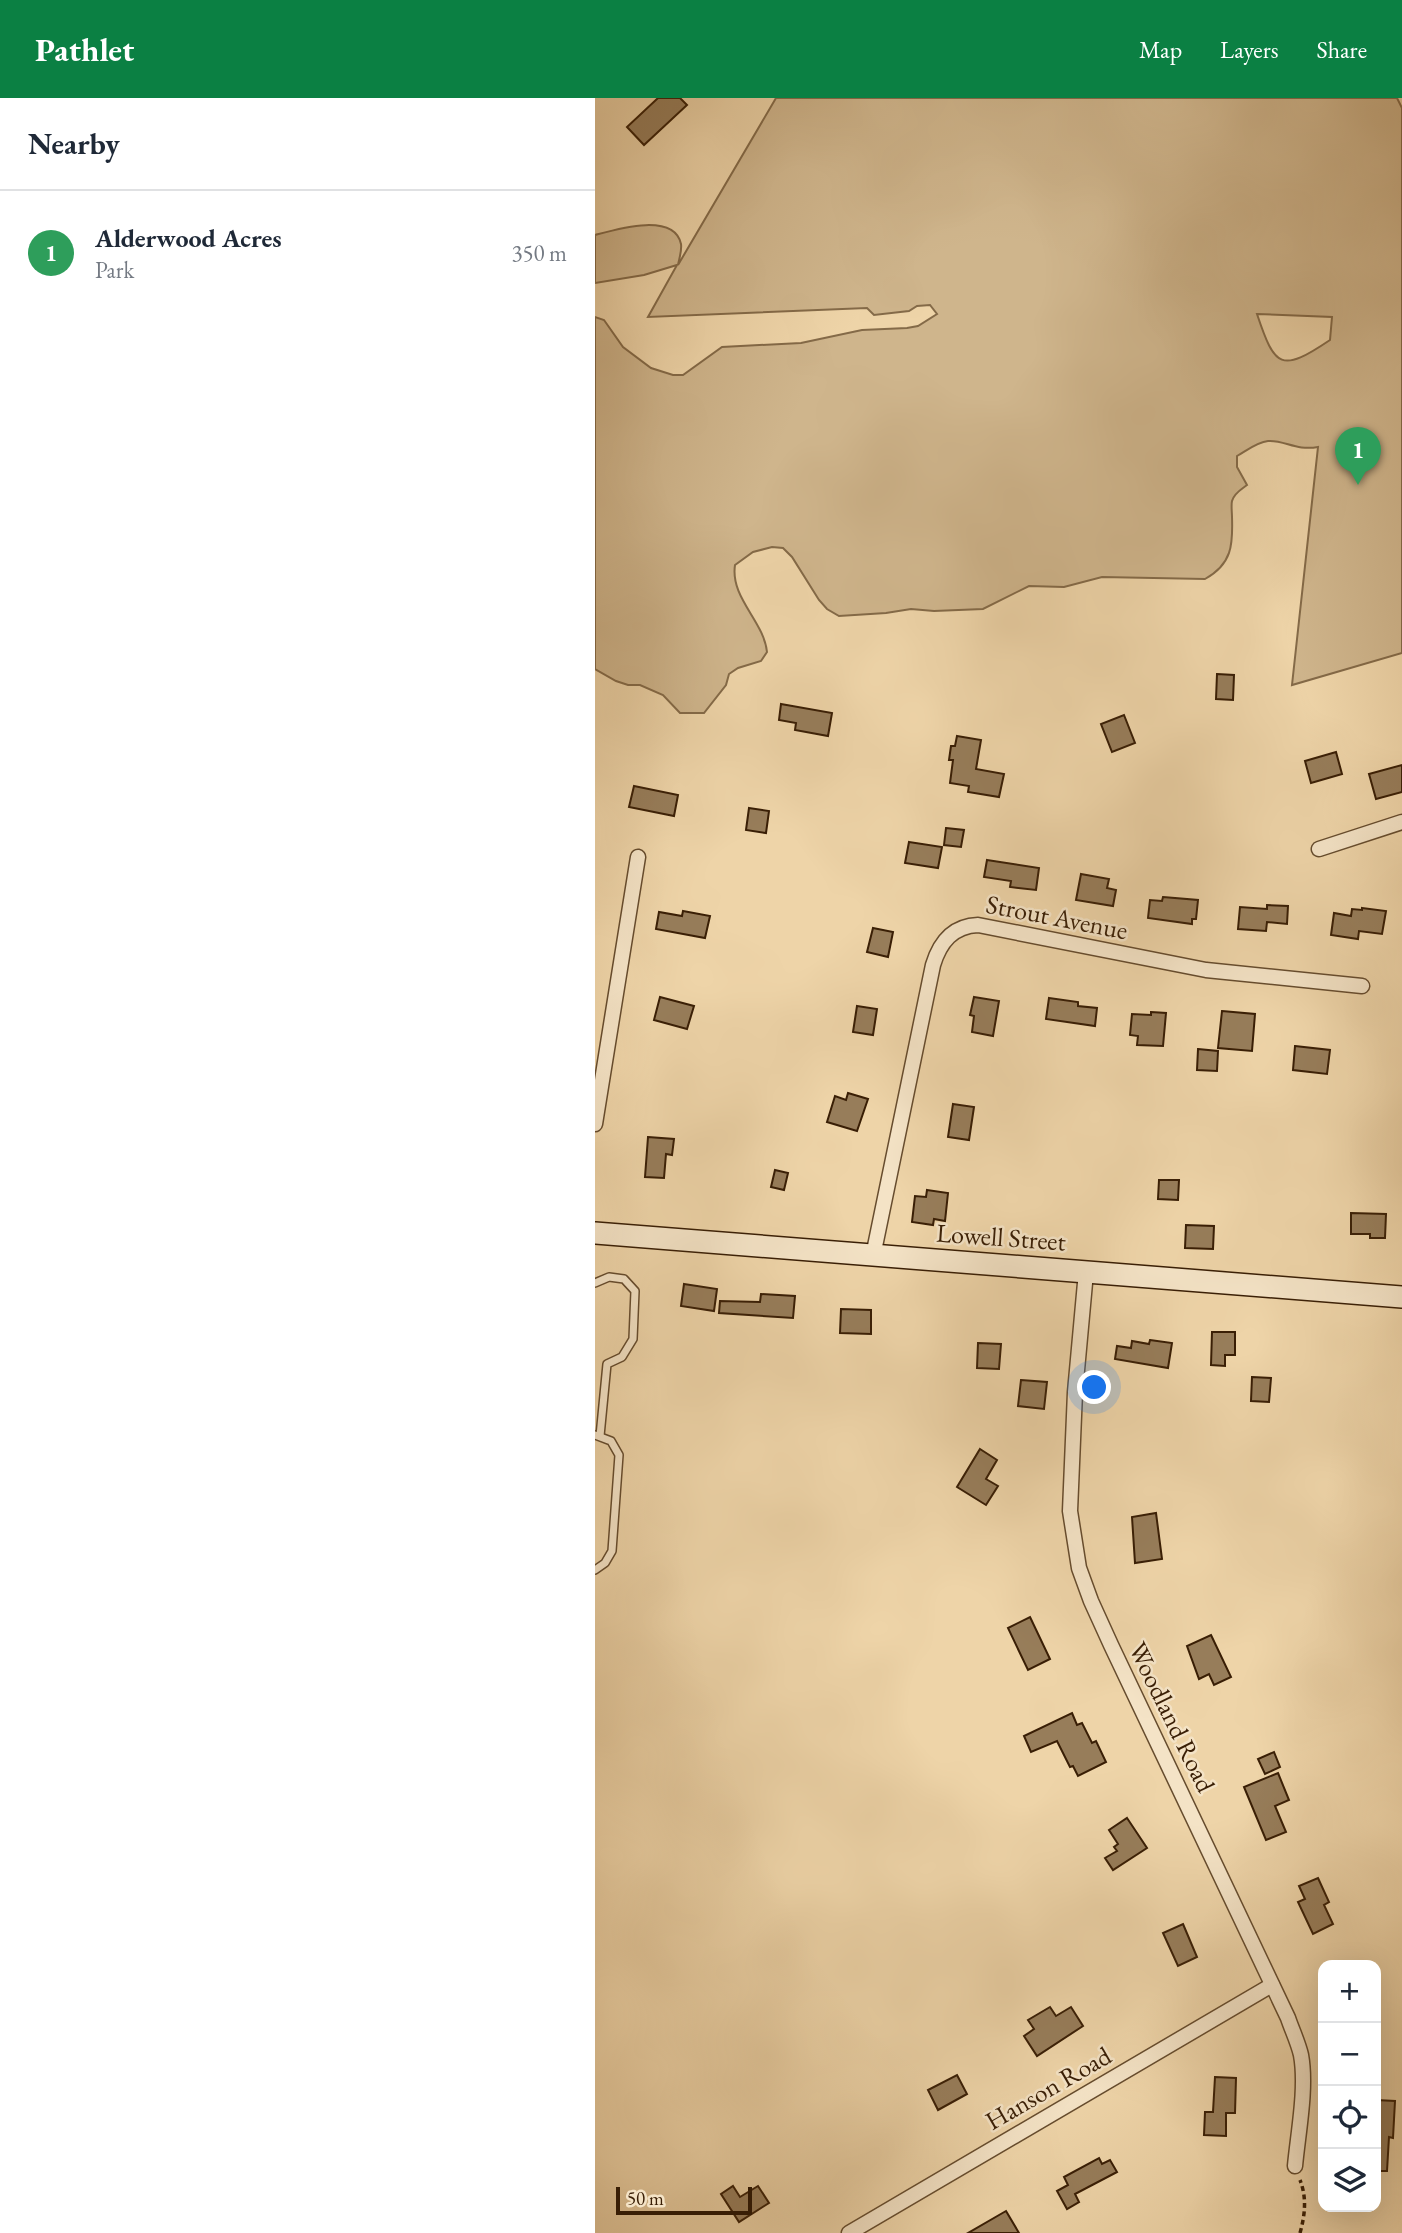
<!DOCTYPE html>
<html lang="en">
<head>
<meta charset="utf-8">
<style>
  :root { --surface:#fff; --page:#f6f6f7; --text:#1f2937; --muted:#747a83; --line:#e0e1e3; --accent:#0b8043 }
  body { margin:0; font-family:"EB Garamond",serif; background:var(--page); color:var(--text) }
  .controls { position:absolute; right:21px; bottom:21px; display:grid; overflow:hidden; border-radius:14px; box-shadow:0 7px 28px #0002 }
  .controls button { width:63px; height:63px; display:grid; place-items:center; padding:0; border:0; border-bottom:2px solid var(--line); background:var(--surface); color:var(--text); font:35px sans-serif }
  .scale { position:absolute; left:21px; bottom:18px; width:136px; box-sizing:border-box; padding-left:7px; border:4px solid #391e05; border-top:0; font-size:19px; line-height:24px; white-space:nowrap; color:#391e05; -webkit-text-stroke:5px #f4e3c6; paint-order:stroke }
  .you { position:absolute; left:500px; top:1290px; width:24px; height:24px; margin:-18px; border:5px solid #fff; border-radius:50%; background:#1a73e8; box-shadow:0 0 0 10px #1a73e833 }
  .badge { display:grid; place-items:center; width:46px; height:46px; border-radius:50%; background:var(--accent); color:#fff; font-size:23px; font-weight:700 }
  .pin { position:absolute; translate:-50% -58px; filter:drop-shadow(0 2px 4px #0008) }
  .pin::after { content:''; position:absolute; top:37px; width:24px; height:21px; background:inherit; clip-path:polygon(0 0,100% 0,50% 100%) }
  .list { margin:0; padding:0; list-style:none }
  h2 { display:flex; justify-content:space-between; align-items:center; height:91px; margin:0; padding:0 28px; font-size:30px }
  h2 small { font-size:23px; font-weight:400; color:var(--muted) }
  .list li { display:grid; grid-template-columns:46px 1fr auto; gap:21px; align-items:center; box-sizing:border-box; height:126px; padding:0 28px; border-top:2px solid var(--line) }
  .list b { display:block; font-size:26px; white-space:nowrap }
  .list p { margin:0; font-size:23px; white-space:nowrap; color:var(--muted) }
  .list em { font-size:23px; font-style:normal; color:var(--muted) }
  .icon { flex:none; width:38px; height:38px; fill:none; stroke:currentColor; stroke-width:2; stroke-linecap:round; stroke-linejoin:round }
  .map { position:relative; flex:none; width:807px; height:2135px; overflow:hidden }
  header { display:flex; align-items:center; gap:42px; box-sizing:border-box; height:98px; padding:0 35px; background:var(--accent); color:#fff }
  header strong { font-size:33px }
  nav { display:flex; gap:38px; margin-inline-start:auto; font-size:24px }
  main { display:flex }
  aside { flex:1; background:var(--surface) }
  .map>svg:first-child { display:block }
</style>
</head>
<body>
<header>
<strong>Pathlet</strong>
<nav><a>Map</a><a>Layers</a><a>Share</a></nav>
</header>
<main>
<aside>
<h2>Nearby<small></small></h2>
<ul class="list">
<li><span class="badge" style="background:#2e9e5b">1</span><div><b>Alderwood Acres</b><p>Park</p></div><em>350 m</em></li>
</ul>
</aside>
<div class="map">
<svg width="807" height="2135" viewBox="0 0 807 2135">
  <rect width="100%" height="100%" fill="#eed4a8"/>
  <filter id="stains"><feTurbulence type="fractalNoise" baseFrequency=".00286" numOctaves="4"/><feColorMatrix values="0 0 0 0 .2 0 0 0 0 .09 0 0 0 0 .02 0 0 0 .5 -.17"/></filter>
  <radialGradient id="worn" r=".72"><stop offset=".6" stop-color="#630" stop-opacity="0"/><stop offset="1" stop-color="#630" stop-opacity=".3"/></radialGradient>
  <path fill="#cfb58c" stroke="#846a48" stroke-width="2" fill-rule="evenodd" d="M181,0h621l5,10v545l-110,32 26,-238c-22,4 -33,-7 -50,-6 -11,1 -22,10 -31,15v11l10,18c-5,4 -13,8 -15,16 -1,4 0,12 0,16 1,28 0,47 -27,62l-103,-2 -38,10 -35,-1 -46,23 -49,2 -23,-2 -25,4 -47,3 -12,-7 -8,-9 -27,-43 -9,-9 -11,-1 -19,5 -18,13c-5,33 29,56 32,87l-6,9 -23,7 -9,6 -3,11 -22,28h-24l-17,-18 -23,-10h-12l-12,-4 -21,-12v-352l9,3 19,27 28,21 22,7h10l39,-28 79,-4 61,-13 45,-2 11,-2 19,-12 -7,-9 -13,1 -8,5 -35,4 -7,-7 -219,9 29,-52 -33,10 -49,8v-48c22,-6 79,-23 86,9 1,7 -2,15 -3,21zM662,216l75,3 -2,23c-49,33 -55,28 -73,-26z"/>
  <g fill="#977d5a" stroke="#391e05" stroke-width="2">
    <polygon points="63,0 85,0 92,7 49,47 32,29"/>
    <polygon points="622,576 639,577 638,602 621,601"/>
    <polygon points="186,606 237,615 233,638 200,632 201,625 184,622"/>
    <polygon points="529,617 540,645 517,654 506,626"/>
    <polygon points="362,638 386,642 381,671 409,676 404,699 373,694 374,688 355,685 358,662 354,662 356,648 360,648"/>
    <polygon points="741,654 747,676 716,685 710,663"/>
    <polygon points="807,667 807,694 781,701 774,676"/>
    <polygon points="39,688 83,697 79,718 34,709"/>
    <polygon points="154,710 174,713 171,735 151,732"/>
    <polygon points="351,730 369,732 366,749 349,747"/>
    <polygon points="314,744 347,749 343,770 310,765"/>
    <polygon points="392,762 444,770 441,792 415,789 416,783 389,779"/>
    <polygon points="486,776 514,781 512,790 521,792 518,808 481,802"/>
    <polygon points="568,799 603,802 601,821 597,821 597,826 553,820 555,802 567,803"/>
    <polygon points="672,807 693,808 692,826 672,824 671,833 643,831 645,809 672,811"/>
    <polygon points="767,810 791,813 787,836 764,833 763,841 736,837 739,815 756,818 757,811 767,812"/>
    <polygon points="88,813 115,818 110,840 61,831 64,814 87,818"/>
    <polygon points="278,830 298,834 293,859 272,854"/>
    <polygon points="65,899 99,908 92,931 59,922"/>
    <polygon points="379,899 404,903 398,938 377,934 379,918 375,917"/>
    <polygon points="454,900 483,904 483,908 502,910 500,928 451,921"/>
    <polygon points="262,908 282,911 278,937 258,934"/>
    <polygon points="627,913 660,916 657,953 623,950"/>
    <polygon points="556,914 571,915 568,948 542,947 543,938 535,937 537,916 556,917"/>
    <polygon points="700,948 735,952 732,976 698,972"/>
    <polygon points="603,951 623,953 622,973 602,972"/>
    <polygon points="253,995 273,1001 262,1033 232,1024 240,998 251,1002"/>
    <polygon points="358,1006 379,1009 374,1042 353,1039"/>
    <polygon points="53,1039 79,1041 77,1057 71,1056 69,1080 50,1079"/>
    <polygon points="180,1072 193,1075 189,1092 176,1089"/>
    <polygon points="564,1082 584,1082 583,1102 563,1101"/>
    <polygon points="332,1092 353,1095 350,1123 339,1121 338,1127 317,1124 320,1098 331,1099"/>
    <polygon points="756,1115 791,1116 790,1140 775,1140 775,1136 756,1136"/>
    <polygon points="591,1127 619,1128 618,1151 590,1150"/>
    <polygon points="89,1186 122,1191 119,1213 86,1208"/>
    <polygon points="166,1196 200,1198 198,1220 124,1215 125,1203 165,1204"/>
    <polygon points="246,1211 276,1212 276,1236 245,1235"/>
    <polygon points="617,1234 640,1234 640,1257 630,1257 630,1268 616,1267"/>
    <polygon points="555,1242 577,1245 573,1270 520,1261 522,1248 536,1250 537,1243 554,1246"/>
    <polygon points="383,1245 406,1246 404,1271 382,1270"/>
    <polygon points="657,1279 676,1280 674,1304 656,1303"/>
    <polygon points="426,1282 452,1284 449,1311 423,1308"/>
    <polygon points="385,1351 402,1362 391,1381 403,1388 391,1407 362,1389"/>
    <polygon points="561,1415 567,1461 540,1465 537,1419"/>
    <polygon points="435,1519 455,1561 433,1572 413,1530"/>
    <polygon points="616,1537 636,1579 619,1587 614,1576 604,1581 592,1548"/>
    <polygon points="477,1615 482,1627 487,1625 497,1645 501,1643 511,1664 483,1678 478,1668 475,1669 462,1643 436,1654 429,1638"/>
    <polygon points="679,1654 685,1669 670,1676 663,1661"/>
    <polygon points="683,1675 694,1702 680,1708 691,1734 671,1742 649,1689"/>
    <polygon points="532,1720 552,1750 518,1772 510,1760 522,1753 519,1749 523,1746 514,1732"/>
    <polygon points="723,1780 734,1804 729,1807 738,1826 718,1836 703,1804 710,1801 704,1788"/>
    <polygon points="588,1826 602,1859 583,1868 568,1835"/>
    <polygon points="455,1909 461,1918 476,1909 488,1928 442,1958 429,1938 439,1931 433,1922"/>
    <polygon points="362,1977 372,1996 343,2012 333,1992"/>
    <polygon points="620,1979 641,1980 640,2015 631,2015 631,2038 609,2037 610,2014 618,2014"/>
    <polygon points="781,2002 800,2003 798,2040 794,2039 792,2073 781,2073"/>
    <polygon points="504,2060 507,2066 515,2062 522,2074 480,2096 484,2104 472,2111 462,2093 473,2087 469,2079"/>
    <polygon points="138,2088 145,2099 163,2088 174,2105 144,2124 126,2096"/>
    <polygon points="411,2113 424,2135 373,2135"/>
  </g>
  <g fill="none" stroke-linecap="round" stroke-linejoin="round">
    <defs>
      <g id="lane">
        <polyline points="0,1185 14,1179 29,1181 40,1193 38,1241 27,1259 12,1266 5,1338"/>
        <polyline points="0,1337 16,1343 24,1357 17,1453 10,1465 0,1472"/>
      </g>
      <g id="street">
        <polyline points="724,751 807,724"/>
        <polyline points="0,1026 43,759"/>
        <path d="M278,1158l60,-291c7,-23 20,-39 45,-40l228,45 156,16"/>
        <path d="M491,1174l-11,120 -5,119 9,57 12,33 20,44 177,373c4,12 10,24 13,37 6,33 -3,78 -6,111"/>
        <polyline points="254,2135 677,1887"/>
      </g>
      <polyline id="secondary" points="0,1135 807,1199"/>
    </defs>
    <use href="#lane" stroke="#664c2e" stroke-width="10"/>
    <use href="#street" stroke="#664c2e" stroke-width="17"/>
    <use href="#secondary" stroke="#391e05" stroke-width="24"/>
    <path stroke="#391e05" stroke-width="3.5" stroke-dasharray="5 3.5" stroke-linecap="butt" d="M705,2135c5,-18 7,-35 0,-53"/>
    <use href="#lane" stroke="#f4e3c6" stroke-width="7"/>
    <use href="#street" stroke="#f4e3c6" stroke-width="14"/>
    <use href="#secondary" stroke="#f4e3c6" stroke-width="21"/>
  </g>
  <g text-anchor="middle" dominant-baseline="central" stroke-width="5" stroke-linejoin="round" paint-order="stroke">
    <g font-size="26" fill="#391e05" stroke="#f4e3c6">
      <text transform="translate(462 819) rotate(11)">Strout Avenue</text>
      <text transform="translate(406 1139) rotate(4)">Lowell Street</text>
      <text transform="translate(577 1619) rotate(64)">Woodland Road</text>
      <text transform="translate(453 1990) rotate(-30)">Hanson Road</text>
    </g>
  </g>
  <rect width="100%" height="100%" filter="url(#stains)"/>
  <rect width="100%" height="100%" fill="url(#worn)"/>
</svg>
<div class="controls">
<button>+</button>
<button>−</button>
<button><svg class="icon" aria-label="locate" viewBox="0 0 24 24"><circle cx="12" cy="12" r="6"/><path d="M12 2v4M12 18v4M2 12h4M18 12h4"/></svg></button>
<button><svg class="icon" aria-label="layers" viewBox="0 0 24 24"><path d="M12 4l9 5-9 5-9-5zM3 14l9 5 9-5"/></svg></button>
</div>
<div class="scale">50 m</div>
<div class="you"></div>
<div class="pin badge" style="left:763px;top:387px;background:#2e9e5b">1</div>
</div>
</main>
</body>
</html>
